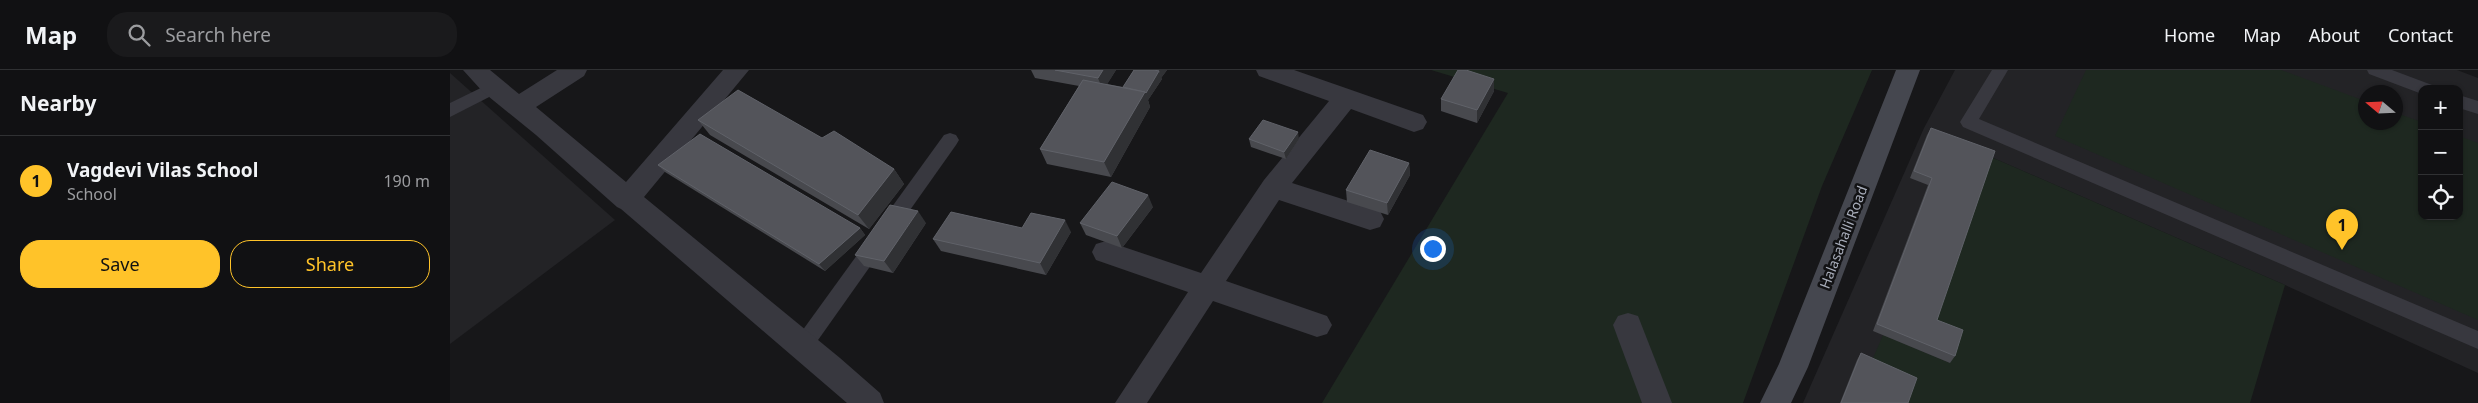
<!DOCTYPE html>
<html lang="en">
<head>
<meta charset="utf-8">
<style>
  :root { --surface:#111113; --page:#1a1a1c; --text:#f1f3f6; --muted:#9c9da0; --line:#303133; --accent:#ffc329 }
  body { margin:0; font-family:"Noto Sans",sans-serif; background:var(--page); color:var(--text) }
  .controls { position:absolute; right:15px; top:15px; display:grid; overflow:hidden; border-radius:10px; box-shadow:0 1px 4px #0004 }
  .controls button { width:45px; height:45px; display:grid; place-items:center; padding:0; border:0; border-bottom:1px solid var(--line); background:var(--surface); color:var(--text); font:25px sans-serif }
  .compass { position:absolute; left:1908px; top:15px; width:45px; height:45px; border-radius:50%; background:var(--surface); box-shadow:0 1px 4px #0004; rotate:289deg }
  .you { position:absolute; left:982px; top:178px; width:18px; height:18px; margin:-12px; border:4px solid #fff; border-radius:50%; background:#1a73e8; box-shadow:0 0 0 8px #1a73e833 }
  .badge { display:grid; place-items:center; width:32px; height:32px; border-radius:50%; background:var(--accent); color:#111; font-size:16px; font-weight:700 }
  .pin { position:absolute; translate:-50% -41px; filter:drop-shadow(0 1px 2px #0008) }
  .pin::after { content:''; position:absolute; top:26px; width:18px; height:15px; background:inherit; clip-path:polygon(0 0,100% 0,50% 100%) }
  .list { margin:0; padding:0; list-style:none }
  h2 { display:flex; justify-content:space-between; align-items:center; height:65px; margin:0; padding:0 20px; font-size:21px }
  h2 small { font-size:16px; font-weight:400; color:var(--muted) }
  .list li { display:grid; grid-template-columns:32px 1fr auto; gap:15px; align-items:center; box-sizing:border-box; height:90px; padding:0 20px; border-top:1px solid var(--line) }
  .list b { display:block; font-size:19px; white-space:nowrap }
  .list p { margin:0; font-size:16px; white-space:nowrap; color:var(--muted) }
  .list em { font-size:16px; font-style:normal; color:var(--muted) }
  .actions { display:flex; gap:10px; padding:15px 20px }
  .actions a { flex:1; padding:11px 0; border:1px solid var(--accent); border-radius:20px; text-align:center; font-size:18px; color:var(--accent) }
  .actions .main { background:var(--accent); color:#111 }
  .icon { flex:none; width:28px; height:28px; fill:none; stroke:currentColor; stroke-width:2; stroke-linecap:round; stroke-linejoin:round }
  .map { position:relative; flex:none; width:2028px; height:333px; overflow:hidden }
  header { display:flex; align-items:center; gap:30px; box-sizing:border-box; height:70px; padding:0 25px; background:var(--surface); border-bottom:1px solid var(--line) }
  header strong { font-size:24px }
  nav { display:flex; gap:28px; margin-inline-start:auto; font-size:18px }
  .search { width:350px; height:45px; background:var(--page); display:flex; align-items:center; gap:12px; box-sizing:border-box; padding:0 18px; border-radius:20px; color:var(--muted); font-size:19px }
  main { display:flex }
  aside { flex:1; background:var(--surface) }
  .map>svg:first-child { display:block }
</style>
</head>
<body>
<header>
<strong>Map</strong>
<div class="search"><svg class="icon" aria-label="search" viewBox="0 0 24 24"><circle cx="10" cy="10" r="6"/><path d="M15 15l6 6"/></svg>Search here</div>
<nav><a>Home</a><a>Map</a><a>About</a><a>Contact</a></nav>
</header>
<main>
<aside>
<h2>Nearby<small></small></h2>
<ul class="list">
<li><span class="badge">1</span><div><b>Vagdevi Vilas School</b><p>School</p></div><em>190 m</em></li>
</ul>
<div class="actions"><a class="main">Save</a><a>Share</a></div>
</aside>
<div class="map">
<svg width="2028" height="333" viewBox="0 0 2028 333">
  <rect width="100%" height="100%" fill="#171719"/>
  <g fill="#232326" fill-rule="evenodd">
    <path d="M1505,0h502l21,8v295l-193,-88 -294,-128 -41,206 -44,40h-103l121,-275zM1972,19h37v127h-37zM1916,22h30v30h-30z"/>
    <polygon points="0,3 165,150 0,274"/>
  </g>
  <g fill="#1e2820">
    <polygon points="981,0 1422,0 1372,116 1293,333 872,333 1058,23"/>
    <polygon points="1636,0 1831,0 1915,31 1916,52 1946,52 1946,43 1972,52 1972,146 2009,146 2009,66 2028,73 2028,250 1605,66"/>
    <polygon points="1541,87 1835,215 1800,333 1456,333 1420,295 1433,265 1500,293 1483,256"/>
  </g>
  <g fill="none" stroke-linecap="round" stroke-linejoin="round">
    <g fill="#38383f" fill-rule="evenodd">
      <polygon points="1542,0 1558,0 1529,49 2028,261 2028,279 1513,57 1510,52"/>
      <polygon points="1917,0 1942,0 1982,15 1984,19 1972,19 1972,24 1919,4"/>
      <polygon points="43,12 49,14 51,18 49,22 0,47 0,33"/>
      <polygon points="2009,25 2028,31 2028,44 2009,38"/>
      <polygon points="500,63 506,65 509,70 506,75 361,280 354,283 347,280 344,274 347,268 494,65"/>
    </g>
    <g fill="#38383f" fill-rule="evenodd">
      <polygon points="13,0 40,0 69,24 107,0 137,0 134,6 86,37 176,112 273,0 299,0 194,127 390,288 430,323 434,333 397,333 171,139 167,137 86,65 33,22"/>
      <polygon points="806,0 844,0 973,45 977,52 973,59 964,62 901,39 842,113 930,141 934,149 930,157 920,160 829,130 776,211 877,246 882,255 877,264 867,267 763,231 697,333 665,333 738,222 646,190 642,182 646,174 656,171 751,203 814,110 879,31 809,6"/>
      <polygon points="1178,243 1188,246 1222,333 1192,333 1163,255 1168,246"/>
    </g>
    <polygon fill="#45474f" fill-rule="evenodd" points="1446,0 1470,0 1358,297 1341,333 1310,333 1329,294"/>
  </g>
  <g fill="#48494e">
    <polygon points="581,0 666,0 657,14 673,17 684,0 682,0 717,0 711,8 712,9 698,30 700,37 661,107 597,94 590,79 629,16 585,8"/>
    <polygon points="1044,9 1044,21 1027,53 991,41 991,29"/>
    <polygon points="248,50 372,68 444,99 454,114 419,159 260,65"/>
    <polygon points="1481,58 1487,250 1505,286 1500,293 1423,261 1478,115 1460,108 1477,65"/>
    <polygon points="799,69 849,69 836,89 801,77"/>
    <polygon points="959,93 960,105 938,145 897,132 896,120"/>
    <polygon points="208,95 410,158 415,165 375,201 215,102"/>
    <polygon points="703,137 672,178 636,165 630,153"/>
    <polygon points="476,153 443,203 414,196 405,185"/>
    <polygon points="572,158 621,162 596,205 491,181 483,169"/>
    <polygon points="1411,283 1458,333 1390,333 1407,290"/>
  </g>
  <g fill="#303134">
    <polygon points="653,0 666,0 653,21 648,8"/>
    <polygon points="709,0 717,0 711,8"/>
    <polygon points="709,1 712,9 698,30 700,37 661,107 654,92 695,22"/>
    <polygon points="1044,9 1044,21 1027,53 1027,40"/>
    <polygon points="848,62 849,69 836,89 834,82"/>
    <polygon points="959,93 960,105 938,145 937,133"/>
    <polygon points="444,99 454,114 419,159 408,145"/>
    <polygon points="698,125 703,137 672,178 667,166"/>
    <polygon points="468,141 476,153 443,203 434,191"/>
    <polygon points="615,150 621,162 596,205 590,193"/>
    <polygon points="410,158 415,165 375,201 369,194"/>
  </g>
  <g fill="#53545a" stroke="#606269">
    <polygon points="605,0 653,0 648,8"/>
    <polygon points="684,0 704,0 709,1 696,23 695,22 673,17"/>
    <polygon points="1008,0 1016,0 1044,9 1027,40 991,29"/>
    <polygon points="633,10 695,22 654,92 590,79"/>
    <polygon points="288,20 372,68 384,61 444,99 408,145 248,50"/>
    <polygon points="813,50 848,62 834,82 799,69"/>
    <polygon points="1481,58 1545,81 1487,250 1513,260 1505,286 1427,254 1482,108 1464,101"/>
    <polygon points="250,64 410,158 369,194 208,95"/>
    <polygon points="920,80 959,93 937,133 896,120"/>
    <polygon points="662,112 698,125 667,166 630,153"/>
    <polygon points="440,135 468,141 434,191 405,185"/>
    <polygon points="501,142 572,158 581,143 615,150 590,193 483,169"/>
    <polygon points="1411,283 1467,308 1458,333 1391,333"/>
  </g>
  <g text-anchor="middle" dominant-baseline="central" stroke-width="5" stroke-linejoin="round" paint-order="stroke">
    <g font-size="14" fill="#a8adba" stroke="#121214">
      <text transform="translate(1393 167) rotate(-69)">Halasahalli Road</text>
    </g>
  </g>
</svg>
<div class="controls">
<button>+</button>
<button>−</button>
<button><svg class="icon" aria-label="locate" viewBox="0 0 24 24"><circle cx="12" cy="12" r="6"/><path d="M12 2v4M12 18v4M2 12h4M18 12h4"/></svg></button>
</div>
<svg class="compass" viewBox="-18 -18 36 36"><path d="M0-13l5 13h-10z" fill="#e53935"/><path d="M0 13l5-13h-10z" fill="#9c9da0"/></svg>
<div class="you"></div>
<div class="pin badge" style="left:1892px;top:180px">1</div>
</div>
</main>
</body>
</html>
